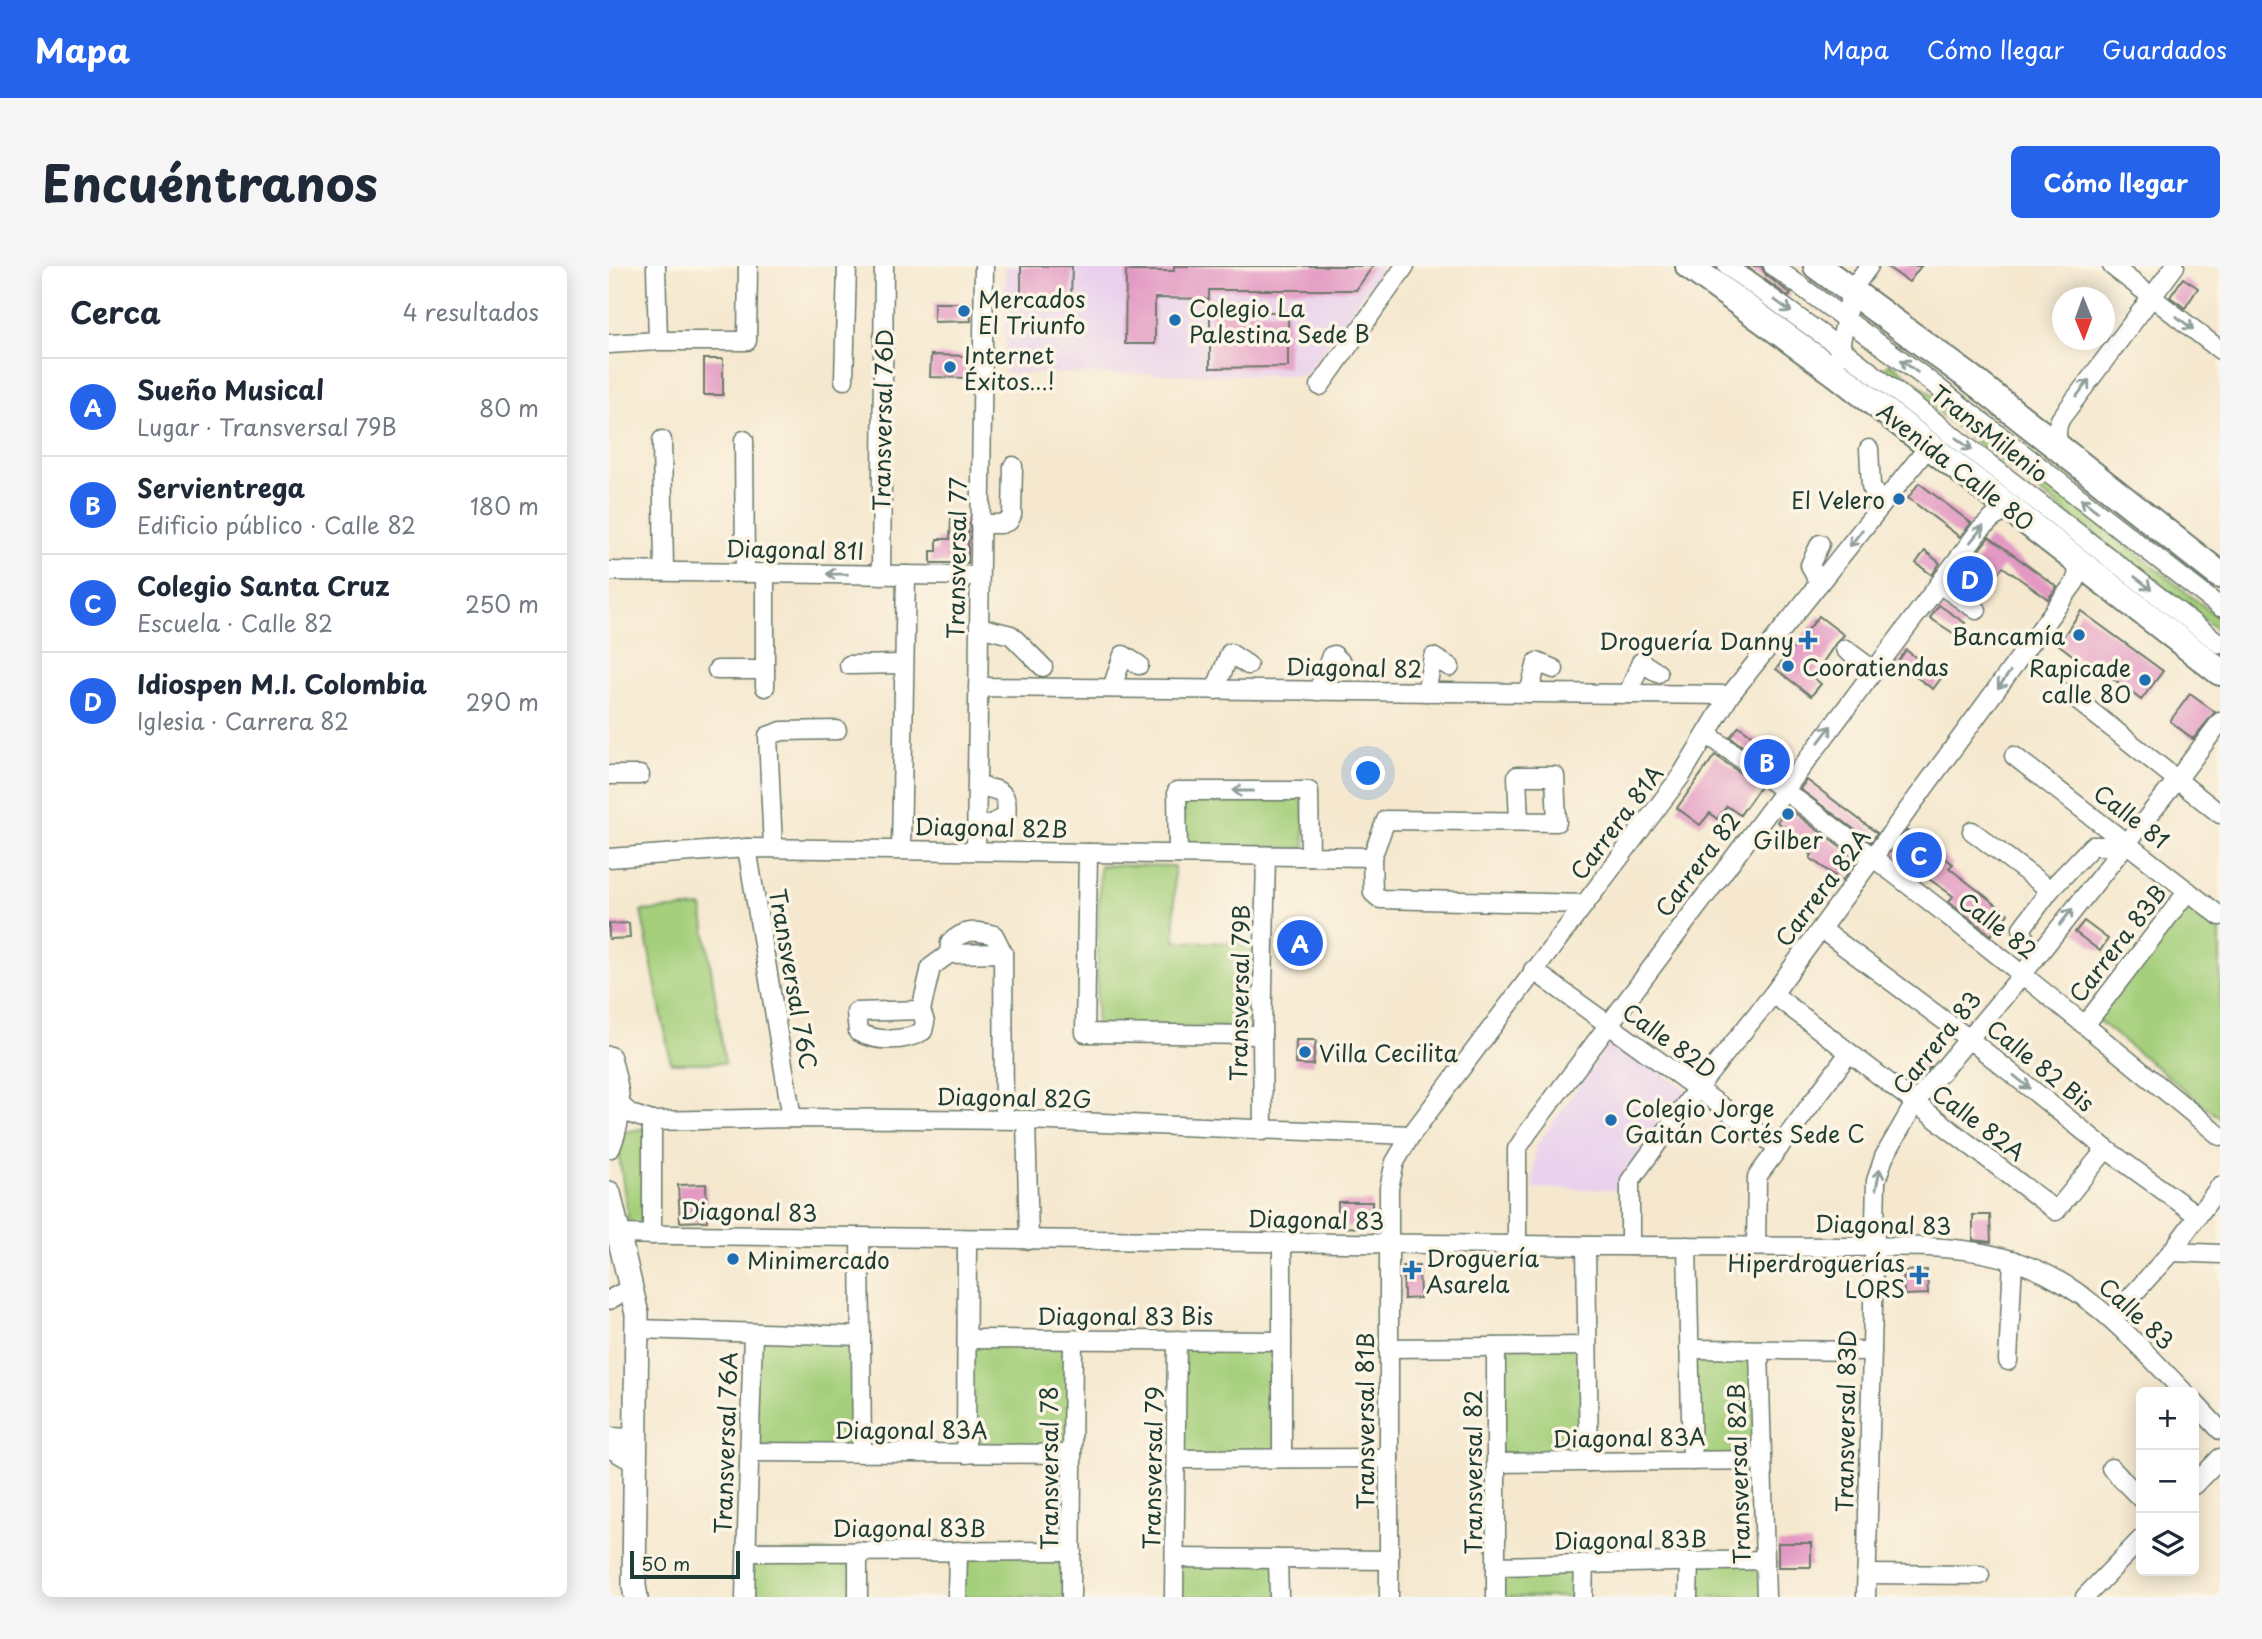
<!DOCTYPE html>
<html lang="es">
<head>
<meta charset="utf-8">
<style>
  :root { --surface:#fff; --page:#f6f6f7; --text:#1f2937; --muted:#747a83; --line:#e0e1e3; --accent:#2563eb }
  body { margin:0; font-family:"Playpen Sans",sans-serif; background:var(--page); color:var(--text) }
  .controls { position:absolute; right:21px; bottom:21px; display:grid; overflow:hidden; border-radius:10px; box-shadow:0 4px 18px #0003 }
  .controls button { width:63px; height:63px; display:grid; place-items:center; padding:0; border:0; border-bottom:2px solid var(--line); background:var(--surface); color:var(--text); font:35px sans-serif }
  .compass { position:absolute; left:1443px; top:21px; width:63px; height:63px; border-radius:50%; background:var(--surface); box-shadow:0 4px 18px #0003; rotate:179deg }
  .scale { position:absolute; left:21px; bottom:18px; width:110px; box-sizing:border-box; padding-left:7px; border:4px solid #1f3d34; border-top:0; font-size:19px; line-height:24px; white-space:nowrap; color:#1f3d34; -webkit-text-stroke:5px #fcf5e5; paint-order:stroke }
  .you { position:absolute; left:760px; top:508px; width:24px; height:24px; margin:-18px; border:5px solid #fff; border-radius:50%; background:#1a73e8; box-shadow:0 0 0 10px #1a73e833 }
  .badge { display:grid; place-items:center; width:46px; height:46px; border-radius:50%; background:var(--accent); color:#fff; font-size:23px; font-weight:700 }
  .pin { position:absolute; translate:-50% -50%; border:4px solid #fff; box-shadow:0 2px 7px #0006 }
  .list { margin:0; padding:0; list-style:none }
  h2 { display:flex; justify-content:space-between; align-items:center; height:91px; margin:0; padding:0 28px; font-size:30px }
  h2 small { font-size:23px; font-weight:400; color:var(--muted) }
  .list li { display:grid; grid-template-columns:46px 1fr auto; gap:21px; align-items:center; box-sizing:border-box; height:98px; padding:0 28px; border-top:2px solid var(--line) }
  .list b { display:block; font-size:26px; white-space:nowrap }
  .list p { margin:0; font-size:23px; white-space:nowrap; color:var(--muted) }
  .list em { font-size:23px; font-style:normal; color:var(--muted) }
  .icon { flex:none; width:38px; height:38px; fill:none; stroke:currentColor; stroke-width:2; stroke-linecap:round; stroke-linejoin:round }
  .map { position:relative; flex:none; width:1611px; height:1331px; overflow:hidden; border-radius:10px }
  header { display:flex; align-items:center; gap:42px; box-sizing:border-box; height:98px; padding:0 35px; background:var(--accent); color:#fff }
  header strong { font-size:33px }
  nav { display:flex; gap:38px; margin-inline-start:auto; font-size:24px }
  .intro { display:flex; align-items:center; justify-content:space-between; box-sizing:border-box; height:168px; padding:0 42px }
  h1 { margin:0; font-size:49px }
  .button { padding:18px 32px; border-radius:10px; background:var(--accent); color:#fff; font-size:24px; font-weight:700 }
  main { display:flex; gap:42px; padding:0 42px }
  aside { flex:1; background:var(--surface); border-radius:10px; box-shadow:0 4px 18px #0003 }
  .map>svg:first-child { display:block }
</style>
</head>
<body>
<header>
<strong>Mapa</strong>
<nav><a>Mapa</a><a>Cómo llegar</a><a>Guardados</a></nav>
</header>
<div class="intro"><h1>Encuéntranos</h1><a class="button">Cómo llegar</a></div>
<main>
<aside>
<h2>Cerca<small>4 resultados</small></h2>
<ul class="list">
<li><span class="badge">A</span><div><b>Sueño Musical</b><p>Lugar · Transversal 79B</p></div><em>80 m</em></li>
<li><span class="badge">B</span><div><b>Servientrega</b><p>Edificio público · Calle 82</p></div><em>180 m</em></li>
<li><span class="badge">C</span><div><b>Colegio Santa Cruz</b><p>Escuela · Calle 82</p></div><em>250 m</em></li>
<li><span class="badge">D</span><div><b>Idiospen M.I. Colombia</b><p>Iglesia · Carrera 82</p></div><em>290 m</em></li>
</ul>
</aside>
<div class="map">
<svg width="1611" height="1331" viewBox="0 0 1611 1331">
  <rect width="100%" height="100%" fill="#fcf5e5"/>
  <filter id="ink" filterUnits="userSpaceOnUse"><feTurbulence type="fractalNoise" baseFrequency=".0143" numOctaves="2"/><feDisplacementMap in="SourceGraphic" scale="14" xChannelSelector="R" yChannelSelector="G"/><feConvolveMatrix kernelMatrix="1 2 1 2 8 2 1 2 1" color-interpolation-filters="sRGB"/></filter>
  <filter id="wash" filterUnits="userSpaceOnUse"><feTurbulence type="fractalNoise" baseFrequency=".00686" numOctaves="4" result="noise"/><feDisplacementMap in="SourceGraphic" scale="28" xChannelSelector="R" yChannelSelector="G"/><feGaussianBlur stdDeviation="1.57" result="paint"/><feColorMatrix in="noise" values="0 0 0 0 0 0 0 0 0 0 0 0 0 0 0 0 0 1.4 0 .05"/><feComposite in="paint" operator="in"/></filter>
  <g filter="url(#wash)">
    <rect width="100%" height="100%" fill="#f5e8cf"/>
    <g fill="#e9d1ed">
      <polygon points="396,0 774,0 696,109 396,107"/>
      <polygon points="1003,773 1080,825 1013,911 1011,924 924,922 926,882"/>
    </g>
    <g fill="#a5cf7b" stroke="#628658" stroke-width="2">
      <polygon points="1281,97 1407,192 1611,353 1611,366 1274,104"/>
      <polygon points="574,531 694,533 696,582 573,581"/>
      <polygon points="491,599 565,600 566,675 648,678 647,761 487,761"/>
      <polygon points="1580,638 1611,661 1611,852 1487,753"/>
      <polygon points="93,641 116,797 62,797 32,645"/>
      <polygon points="37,862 37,959 20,959 10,890 14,866"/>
      <polygon points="144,1067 252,1070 253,1187 140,1186"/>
      <polygon points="358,1073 464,1073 463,1188 357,1188"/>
      <polygon points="568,1074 673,1075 673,1192 568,1193"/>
      <polygon points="978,1080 980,1196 887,1197 887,1081"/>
      <polygon points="1080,1083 1150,1084 1153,1194 1083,1195"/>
      <polygon points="249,1285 249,1331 136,1331 137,1286"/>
      <polygon points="349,1285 463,1285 462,1331 348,1331"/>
      <polygon points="566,1292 669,1293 670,1331 565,1331"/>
      <polygon points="1156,1294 1157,1331 1079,1331 1080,1296"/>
      <polygon points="975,1299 974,1331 887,1331 887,1300"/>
    </g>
    <g id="blocks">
      <g fill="#e399c3">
        <polygon points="412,0 463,0 462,32 412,30"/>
        <polygon points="565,0 764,0 747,24 600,24 600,33 546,32 546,78 516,78 517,5 565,5"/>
        <polygon points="1137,0 1152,0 1157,9 1182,28 1180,31"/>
        <polygon points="1277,0 1312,0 1300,16"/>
        <polygon points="1574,12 1589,22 1576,42 1561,31"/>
        <polygon points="325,37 361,37 362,55 325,56"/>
        <polygon points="601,46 679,46 679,101 601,102"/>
        <polygon points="322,89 361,90 360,112 321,111"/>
        <rect x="95" y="93" width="19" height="36"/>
        <polygon points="1310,217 1362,257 1351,271 1299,232"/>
        <polygon points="342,253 359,253 359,297 322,297 322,285 328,285 328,273 341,273"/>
        <polygon points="1380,271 1448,321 1439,333 1394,301 1370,331 1350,318 1373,288 1369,285"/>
        <polygon points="1316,285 1331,297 1323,309 1307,297"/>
        <polygon points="1330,339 1356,357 1347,369 1321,352"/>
        <polygon points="1472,345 1554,405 1532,434 1483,396 1479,401 1449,378"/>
        <polygon points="1210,350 1235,369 1227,377 1204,411 1212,418 1202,430 1167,403"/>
        <polygon points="1297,384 1333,411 1324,423 1288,397"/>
        <polygon points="1581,428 1606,446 1584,473 1561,455"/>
        <polygon points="1130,460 1181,498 1173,509 1121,471"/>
        <polygon points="1106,489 1151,521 1131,549 1118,540 1108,553 1101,547 1091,559 1068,542"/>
        <polygon points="1198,514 1268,567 1262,576 1191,523"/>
        <polygon points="1178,541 1248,594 1233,615 1201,592 1203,589 1185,576 1189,570 1168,556"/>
        <polygon points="1298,565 1344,598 1340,602 1399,648 1382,669 1340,636 1344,630 1282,586"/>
        <polygon points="1475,655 1499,673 1491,685 1466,666"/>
        <polygon points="20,657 21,672 0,673 0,658"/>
        <polygon points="679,668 702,669 702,685 679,685"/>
        <polygon points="687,774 707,774 704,799 686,798"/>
        <polygon points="1311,792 1322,800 1305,821 1294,812"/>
        <polygon points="97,918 98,955 71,956 69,919"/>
        <polygon points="729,936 763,936 763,962 729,961"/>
        <polygon points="1364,949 1381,949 1382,976 1364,974"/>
        <polygon points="794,1000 810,1000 811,1032 795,1033"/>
        <polygon points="1318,1004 1319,1028 1295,1029 1294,1005"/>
        <rect x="1169" y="1277" width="33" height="24"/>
      </g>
    </g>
  </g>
  <g filter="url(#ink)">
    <use href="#blocks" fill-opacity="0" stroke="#6a796a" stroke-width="2"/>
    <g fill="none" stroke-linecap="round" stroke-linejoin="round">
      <defs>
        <g id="minor">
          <polyline points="47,0 49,75"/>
          <polyline points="1118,0 1230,81 1611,378"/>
          <polyline points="1164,0 1318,113 1611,341"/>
          <polyline points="1503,0 1611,84"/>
          <polyline points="0,78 49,75 138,75 139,0"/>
          <polyline points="1229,91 1242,25 1260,0"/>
          <polyline points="235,114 238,0"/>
          <polyline points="711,120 796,0"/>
          <polyline points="53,174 55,305"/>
          <polyline points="135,174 136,307"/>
          <path d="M1450,182c-2,-11 -4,-20 2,-30l114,-152"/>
          <polyline points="1260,183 1262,220 1272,240"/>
          <polyline points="371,258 392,258 400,255 403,249 404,200"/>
          <polyline points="0,305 370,310"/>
          <polyline points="272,309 275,0"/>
          <polyline points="1210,318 1201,299 1211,278"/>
          <polyline points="1330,318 1368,344"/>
          <polyline points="370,361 402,369 434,401"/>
          <polyline points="1236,383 1264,404"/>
          <polyline points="240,399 294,398"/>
          <polyline points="108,404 156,404"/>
          <polyline points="156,421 156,307"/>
          <polyline points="369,421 1121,429"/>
          <polyline points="503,422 514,389 530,399"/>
          <polyline points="606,424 621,387 639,399"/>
          <polyline points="709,425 722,390 725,389 738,402"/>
          <polyline points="817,426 824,391 841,401"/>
          <polyline points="920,427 928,396 945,403"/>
          <polyline points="1459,427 1611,548"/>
          <polyline points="1019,428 1032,396 1049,407"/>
          <path d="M1099,469c176,126 345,263 512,401"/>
          <polyline points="1405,490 1611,650"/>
          <polyline points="0,509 31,509"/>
          <polyline points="910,555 908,510 946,510 948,556 777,554 763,591 764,627 771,633 975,638"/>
          <path d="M367,561l15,-3 15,-7c3,-26 -5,-27 -29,-31"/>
          <polyline points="1363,565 1441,624"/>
          <polyline points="138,582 183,852"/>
          <polyline points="164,582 159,470 173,465 228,464"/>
          <polyline points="292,584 297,309"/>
          <polyline points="367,585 375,0"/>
          <polyline points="479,587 476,767 653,769"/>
          <polyline points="569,588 568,525 700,525 701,590"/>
          <polyline points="0,592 138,582 763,591"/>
          <polyline points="1212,663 1360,773 1497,883 1588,949"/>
          <path d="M340,688l1,-11c13,-14 27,-13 44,-8l9,18 1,166"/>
          <polyline points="1427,690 1416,675 1413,662 1441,624 1483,580 1497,580 1509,586"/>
          <polyline points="924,704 1170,882"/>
          <polyline points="1164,728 1447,945 1497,883"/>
          <path d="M312,744l4,12 -2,9c-18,11 -47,11 -65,1l-2,-20 65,-2 10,-43 18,-13 54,-1"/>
          <polyline points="1476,759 1579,625"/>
          <polyline points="10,838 22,848 43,855 183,852 417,854 802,869"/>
          <polyline points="417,854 420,974"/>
          <polyline points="43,855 43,969"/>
          <polyline points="654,865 653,769 657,590"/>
          <path d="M9,968c327,6 654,10 982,12 78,0 157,0 235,1 61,0 127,-5 185,16 69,24 115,79 164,129"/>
          <polyline points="251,971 253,1187"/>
          <polyline points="908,979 908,883 920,865 1370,265 1384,252 1402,242"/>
          <polyline points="977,980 980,1196"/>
          <polyline points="1021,980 1021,915 1087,824 1164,728 1466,316 1472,297"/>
          <polyline points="1078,980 1083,1195"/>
          <polyline points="1147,980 1148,911 1240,787"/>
          <polyline points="1562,986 1611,988"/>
          <polyline points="0,1034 23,1021"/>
          <polyline points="1503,1052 1562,986 1611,920"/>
          <polyline points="28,1063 252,1070"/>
          <polyline points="358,1073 673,1075"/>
          <polyline points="780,1082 978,1080"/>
          <polyline points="1080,1083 1263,1085"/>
          <polyline points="1150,1084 1157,1331"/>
          <polyline points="1399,1095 1404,994"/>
          <polyline points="1585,1136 1611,1164"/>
          <polyline points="0,1171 27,1172"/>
          <polyline points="0,1182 26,1197"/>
          <polyline points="140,1186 463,1188"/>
          <polyline points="357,1188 358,973"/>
          <polyline points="673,1192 673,977"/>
          <polyline points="568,1193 780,1192"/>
          <polyline points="887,1197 1153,1194"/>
          <polyline points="1502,1202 1532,1233"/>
          <polyline points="1585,1219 1611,1192"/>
          <polyline points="137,1286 463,1285"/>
          <polyline points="566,1292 780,1294"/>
          <polyline points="669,1293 670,1331"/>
          <polyline points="887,1300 1156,1294"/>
          <polyline points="1257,1308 1371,1309"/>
          <polyline points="136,1331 144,1067"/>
          <polyline points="249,1331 249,1285"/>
          <polyline points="348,1331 349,1285"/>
          <polyline points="462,1331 464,1073"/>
          <polyline points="565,1331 568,1074"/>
          <polyline points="780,1331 780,922 786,896 802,869 1072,510 1121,429 1320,180"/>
          <polyline points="887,1331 887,1081"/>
          <polyline points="974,1331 975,1299"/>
          <polyline points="1079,1331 1080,1296"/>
          <polyline points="1257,1331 1267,915 1275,891 1306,837 1413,709 1568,514 1611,456"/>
          <polyline points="1476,1331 1532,1273"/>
        </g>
        <g id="major">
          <path d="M0,792c9,34 14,53 0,88"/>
          <polyline points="0,927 28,1048 25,1320 27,1331"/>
        </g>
        <g id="highway">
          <polyline points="1080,0 1228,108 1611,406"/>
          <polyline points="1208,0 1360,111 1611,309"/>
        </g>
      </defs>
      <use href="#minor" stroke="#6a796a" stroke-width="21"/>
      <use href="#major" stroke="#6a796a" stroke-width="26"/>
      <use href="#highway" stroke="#6a796a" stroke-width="30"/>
      <use href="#minor" stroke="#fff" stroke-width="18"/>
      <use href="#major" stroke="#fff" stroke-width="23"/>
      <use href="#highway" stroke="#fff" stroke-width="26"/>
    </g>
    <defs><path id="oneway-shaft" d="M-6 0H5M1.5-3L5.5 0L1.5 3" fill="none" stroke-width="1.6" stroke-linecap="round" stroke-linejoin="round" transform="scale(1.75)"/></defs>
    <g stroke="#8f9e9a">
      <use href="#oneway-shaft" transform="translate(1174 40) rotate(36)"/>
      <use href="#oneway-shaft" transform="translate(1576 57) rotate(38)"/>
      <use href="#oneway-shaft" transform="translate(1300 100) rotate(-143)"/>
      <use href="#oneway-shaft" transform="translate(1474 122) rotate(-53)"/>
      <use href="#oneway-shaft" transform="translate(1355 178) rotate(38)"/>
      <use href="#oneway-shaft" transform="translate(1480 239) rotate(-142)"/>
      <use href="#oneway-shaft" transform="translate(1368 268) rotate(-51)"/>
      <use href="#oneway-shaft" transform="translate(1247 272) rotate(128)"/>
      <use href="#oneway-shaft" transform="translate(228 308) rotate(-179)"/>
      <use href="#oneway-shaft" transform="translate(1534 317) rotate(38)"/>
      <use href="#oneway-shaft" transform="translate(1395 414) rotate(126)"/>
      <use href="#oneway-shaft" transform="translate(1216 468) rotate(-53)"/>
      <use href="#oneway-shaft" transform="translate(634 525) rotate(-180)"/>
      <use href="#oneway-shaft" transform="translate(1457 651) rotate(-52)"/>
      <use href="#oneway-shaft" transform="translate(1413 816) rotate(39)"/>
      <use href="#oneway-shaft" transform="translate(1269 913) rotate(-79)"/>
    </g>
  </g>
  <g fill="#1f6fb2" stroke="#fcf5e5" stroke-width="2.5">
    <circle cx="355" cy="45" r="7"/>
    <circle cx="566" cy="54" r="7"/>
    <circle cx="341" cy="101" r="7"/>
    <circle cx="1290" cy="233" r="7"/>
    <circle cx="1470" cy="369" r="7"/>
    <path d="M1195.5 363.5h7v7h7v7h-7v7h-7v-7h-7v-7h7z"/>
    <circle cx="1179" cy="400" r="7"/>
    <circle cx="1536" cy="414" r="7"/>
    <circle cx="1179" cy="548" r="7"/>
    <circle cx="696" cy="786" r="7"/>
    <circle cx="1002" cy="854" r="7"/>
    <circle cx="124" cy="993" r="7"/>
    <path d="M799.5 993.5h7v7h7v7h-7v7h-7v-7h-7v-7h7z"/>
    <path d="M1306.5 998.5h7v7h7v7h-7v7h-7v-7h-7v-7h7z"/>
  </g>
  <g text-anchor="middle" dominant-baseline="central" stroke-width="7" stroke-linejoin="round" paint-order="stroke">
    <g font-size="23" fill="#1f3d34" stroke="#fcf5e5" text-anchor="start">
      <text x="369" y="32">Mercados<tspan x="369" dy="26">El Triunfo</tspan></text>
      <text x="580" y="41">Colegio La<tspan x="580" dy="26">Palestina Sede B</tspan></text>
      <text x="355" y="88">Internet<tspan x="355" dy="26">Éxitos...!</tspan></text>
      <text x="1276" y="233" text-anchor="end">El Velero</text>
      <text x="1456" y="369" text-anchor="end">Bancamía</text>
      <text x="1185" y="374" text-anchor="end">Droguería Danny</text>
      <text x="1193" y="400">Cooratiendas</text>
      <text x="1522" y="401" text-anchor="end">Rapicade<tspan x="1522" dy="26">calle 80</tspan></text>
      <text x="1179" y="573" text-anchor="middle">Gilber</text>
      <text x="710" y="786">Villa Cecilita</text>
      <text x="1016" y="841">Colegio Jorge<tspan x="1016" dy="26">Gaitán Cortés Sede C</tspan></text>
      <text x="817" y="991">Droguería<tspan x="817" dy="26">Asarela</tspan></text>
      <text x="138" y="993">Minimercado</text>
      <text x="1296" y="996" text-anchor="end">Hiperdroguerías<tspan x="1296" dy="26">LORS</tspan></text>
    </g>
    <g font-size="23" fill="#1f3d34" stroke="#fcf5e5">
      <text transform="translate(273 154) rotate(-89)">Transversal 76D</text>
      <text transform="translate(1381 167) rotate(38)">TransMilenio</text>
      <text transform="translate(1347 200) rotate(38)">Avenida Calle 80</text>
      <text transform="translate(186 283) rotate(1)">Diagonal 81I</text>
      <text transform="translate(347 292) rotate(-89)">Transversal 77</text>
      <text transform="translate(745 401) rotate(1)">Diagonal 82</text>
      <text transform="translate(1523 550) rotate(38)">Calle 81</text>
      <text transform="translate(1007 556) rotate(-53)">Carrera 81A</text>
      <text transform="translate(382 561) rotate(1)">Diagonal 82B</text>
      <text transform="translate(1088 598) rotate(-53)">Carrera 82</text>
      <text transform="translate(1213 621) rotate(-53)">Carrera 82A</text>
      <text transform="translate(1389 659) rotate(38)">Calle 82</text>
      <text transform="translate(1508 677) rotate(-52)">Carrera 83B</text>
      <text transform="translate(185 713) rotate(80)">Transversal 76C</text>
      <text transform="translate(630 727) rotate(-89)">Transversal 79B</text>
      <text transform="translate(1061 774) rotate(36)">Calle 82D</text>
      <text transform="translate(1327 776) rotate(-51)">Carrera 83</text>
      <text transform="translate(1432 799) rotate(39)">Calle 82 Bis</text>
      <text transform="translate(405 831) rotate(1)">Diagonal 82G</text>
      <text transform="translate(1370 856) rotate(37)">Calle 82A</text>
      <text transform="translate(140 945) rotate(1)">Diagonal 83</text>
      <text transform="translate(707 953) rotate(1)">Diagonal 83</text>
      <text transform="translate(1274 958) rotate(1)">Diagonal 83</text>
      <text transform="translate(1528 1047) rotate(43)">Calle 83</text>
      <text x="516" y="1049">Diagonal 83 Bis</text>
      <text transform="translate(755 1155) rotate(-90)">Transversal 81B</text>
      <text transform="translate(1236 1155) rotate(-89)">Transversal 83D</text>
      <text x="302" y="1163">Diagonal 83A</text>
      <text transform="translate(1020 1171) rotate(-1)">Diagonal 83A</text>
      <text transform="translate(116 1177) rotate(-88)">Transversal 76A</text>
      <text transform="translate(439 1202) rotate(-90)">Transversal 78</text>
      <text transform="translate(543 1202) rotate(-89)">Transversal 79</text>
      <text transform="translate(863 1206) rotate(-90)">Transversal 82</text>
      <text transform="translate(1129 1208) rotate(-92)">Transversal 82B</text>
      <text x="300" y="1261">Diagonal 83B</text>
      <text transform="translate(1021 1273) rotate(-1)">Diagonal 83B</text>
    </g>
  </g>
</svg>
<div class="controls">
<button>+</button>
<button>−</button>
<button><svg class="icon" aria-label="layers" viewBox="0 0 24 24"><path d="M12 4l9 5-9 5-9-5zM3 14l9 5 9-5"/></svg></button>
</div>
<svg class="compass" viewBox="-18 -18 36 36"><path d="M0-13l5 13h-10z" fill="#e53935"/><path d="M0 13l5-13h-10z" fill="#747a83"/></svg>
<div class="scale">50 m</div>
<div class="you"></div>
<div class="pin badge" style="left:691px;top:677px">A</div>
<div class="pin badge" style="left:1158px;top:496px">B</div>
<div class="pin badge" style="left:1310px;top:589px">C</div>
<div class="pin badge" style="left:1361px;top:313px">D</div>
</div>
</main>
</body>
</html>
